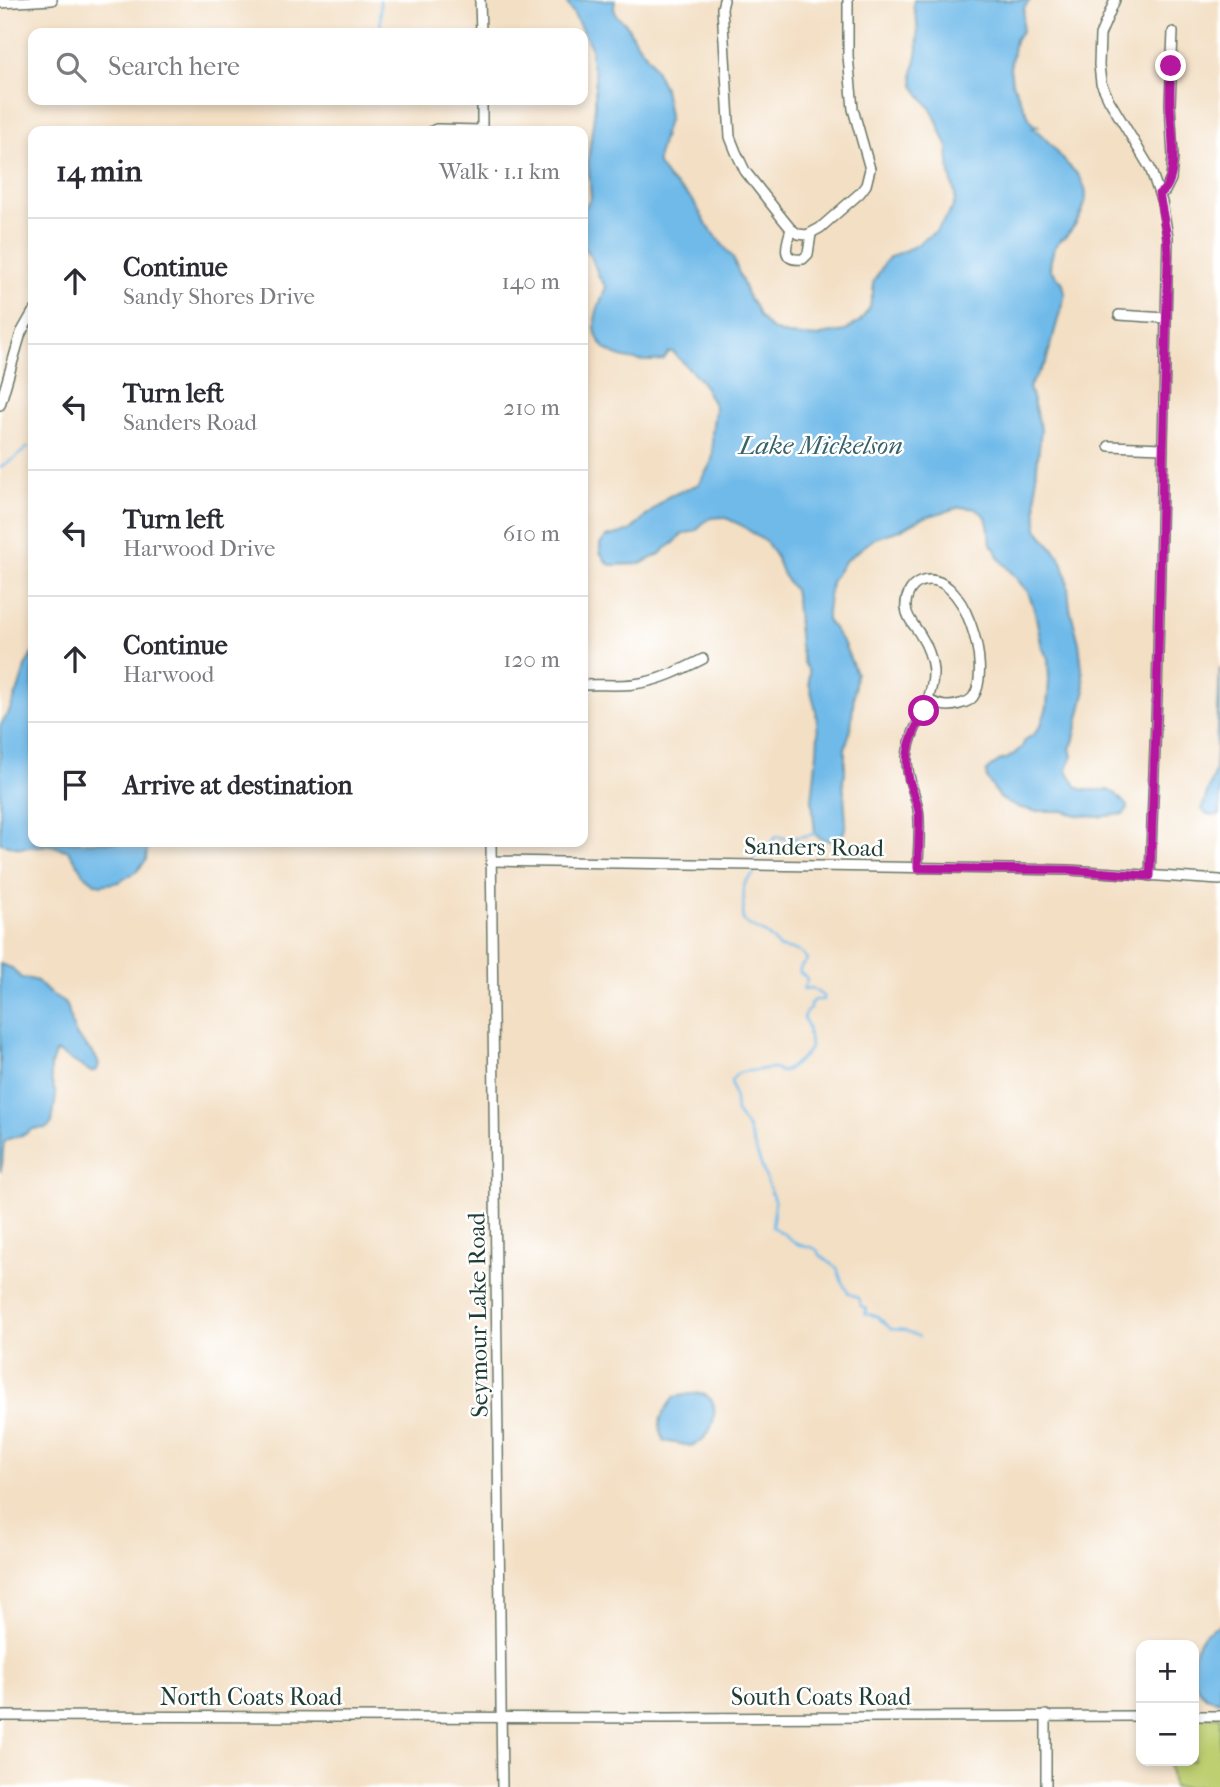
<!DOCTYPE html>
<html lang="en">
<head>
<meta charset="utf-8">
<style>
  :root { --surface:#fff; --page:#f7f7f7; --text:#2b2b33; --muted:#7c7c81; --line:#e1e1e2 }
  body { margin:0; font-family:"IM FELL French Canon",serif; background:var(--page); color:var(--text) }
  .controls { position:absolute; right:21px; bottom:21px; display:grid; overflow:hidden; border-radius:14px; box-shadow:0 4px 10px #0003 }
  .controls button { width:63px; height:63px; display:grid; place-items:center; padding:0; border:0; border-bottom:2px solid var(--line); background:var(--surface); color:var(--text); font:35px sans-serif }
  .stop { position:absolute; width:21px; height:21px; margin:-16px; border:5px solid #b5179e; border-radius:50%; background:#fff }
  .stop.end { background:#b5179e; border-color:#fff; box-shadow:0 2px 7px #0008 }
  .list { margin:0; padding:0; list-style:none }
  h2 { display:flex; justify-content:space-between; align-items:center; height:91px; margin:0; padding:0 28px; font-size:30px }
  h2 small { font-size:23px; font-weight:400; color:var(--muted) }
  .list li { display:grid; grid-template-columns:46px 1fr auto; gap:21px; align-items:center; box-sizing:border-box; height:126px; padding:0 28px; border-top:2px solid var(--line) }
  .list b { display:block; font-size:26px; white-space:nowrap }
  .list p { margin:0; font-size:23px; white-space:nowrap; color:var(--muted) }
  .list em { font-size:23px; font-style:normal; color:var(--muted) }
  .icon { flex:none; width:38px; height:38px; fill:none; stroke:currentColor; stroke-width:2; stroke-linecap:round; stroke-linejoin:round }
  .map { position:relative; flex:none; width:1220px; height:1787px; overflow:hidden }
  .search { position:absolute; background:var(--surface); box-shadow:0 4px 10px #0003; left:28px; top:28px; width:560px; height:77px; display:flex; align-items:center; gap:18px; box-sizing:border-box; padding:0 24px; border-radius:14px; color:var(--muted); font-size:26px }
  .panel { position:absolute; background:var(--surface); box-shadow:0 4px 10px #0003; left:28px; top:126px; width:560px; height:721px; border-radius:14px }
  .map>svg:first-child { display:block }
</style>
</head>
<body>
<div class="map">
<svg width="1220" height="1787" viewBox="0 0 1220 1787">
  <rect width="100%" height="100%" fill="#fff"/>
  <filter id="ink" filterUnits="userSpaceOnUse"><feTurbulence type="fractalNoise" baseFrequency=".0143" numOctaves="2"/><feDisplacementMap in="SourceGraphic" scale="14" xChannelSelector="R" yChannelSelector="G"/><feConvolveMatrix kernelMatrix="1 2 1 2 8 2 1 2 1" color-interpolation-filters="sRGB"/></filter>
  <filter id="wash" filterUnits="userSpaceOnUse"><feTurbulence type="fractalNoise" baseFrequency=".00686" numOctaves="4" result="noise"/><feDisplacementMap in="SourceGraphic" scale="28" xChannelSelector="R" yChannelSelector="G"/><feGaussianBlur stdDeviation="1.57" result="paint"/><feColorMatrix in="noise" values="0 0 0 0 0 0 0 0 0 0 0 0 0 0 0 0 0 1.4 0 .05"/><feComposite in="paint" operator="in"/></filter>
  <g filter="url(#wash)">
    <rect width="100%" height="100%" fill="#f3dfc4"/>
    <polygon fill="#becf72" stroke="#6e8653" stroke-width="2" points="1194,1716 1220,1716 1220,1787 1173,1787 1169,1761 1194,1761"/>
    <g fill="#70bae9" stroke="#487c8e" stroke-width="2">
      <path d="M565,0h50l-1,8 2,7 11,10 6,12 18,24 13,27 5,28 -11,40v9l11,15 23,19 15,26 26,33 16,41 7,9 3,8 7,8 7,6 14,5 33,2 1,-2 24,-4 15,-10 10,-14 1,-7 2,-7v-10l12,-21 5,-5 25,-11 21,-15 16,-22 3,-8v-7l-5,-20 -2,-26 -15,-36 -19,-26 -1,-12 5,-24 -1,-29 -4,-15 1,-6h116l-6,8 -2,23 -7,9 -5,28 2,14 20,42 6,2 -5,2c14,9 23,24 34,36 7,7 14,12 17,22 7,16 -7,38 -18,50 -4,4 -5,1 -8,7 -5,6 -8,18 -8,26l13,14 2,11 -19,68 -17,25 12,42 -5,47 1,53 23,28 3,7 4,14 3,30 9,35 6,51 -12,49 -3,5 2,9 -5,13 9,16 7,4h25l8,4 11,12v3l-3,5 -27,3 -20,-2 -14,-4h-28l-18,-4 -17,-9 -13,-19 -1,-7 2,-3 11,-8 9,-3 7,-5 7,-6 3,-7 8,-5 8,-10 6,-18 2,-26 -1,-23 -6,-10 -7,-36 -7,-20 -30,-35 -3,-8 -4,-5 -2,-15 -3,-12 -9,-8 -16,-2 -39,11 -22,12 -25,8 -31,24 -13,20 -4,30v8l17,24 12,29 -5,55 -6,21v25l-2,6 3,42 -1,6 -4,12c-8,3 -21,0 -26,-6l-3,-34 5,-48 1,-18 -2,-23 -7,-28v-12l-5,-8 -4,-17 -4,-46 -2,-10 -11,-15 -7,-18 -9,-14 -26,-18 -17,-8 -13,1 -9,6 -5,6 -16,5 -7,8 -9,6 -5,5 -20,10 -29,1 -4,-2 -7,-11v-8l6,-7 24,-6 37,-34 32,-13 12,-21 2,-8 -1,-21 3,-27 -13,-25 -29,-30h-4l-6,8c-26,3 -69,-1 -68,-37 0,-13 7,-24 11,-36l-7,-10 -8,-21 -8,-8v-37l8,-13 -3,-37 7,-54v-32l-4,-14v-14l-19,-36z"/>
      <polygon points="33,652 33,842 148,842 146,860 137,871 119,882 101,885 95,883 84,874 69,851 51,845 20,848 0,843 0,726 9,712 19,688 25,667"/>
      <path d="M1220,668v147c-7,1 -16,1 -18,-7l13,-37z"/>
      <path d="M0,964l12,4 9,10 9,1 7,2 11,11 16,10 4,6 3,15 5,12 19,21 4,8 -2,6 -6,2 -33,-20 -3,1 -4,12v14l5,16 -4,28 -5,5 -14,1 -8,5 -20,6c-4,10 0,22 -5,32z"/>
      <path d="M690,1394c4,0 8,-1 12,0 19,5 13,32 3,43 -3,4 -9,7 -14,9l-27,-5c-10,-19 -1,-28 10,-44z"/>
      <path d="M1220,1624v77c-2,-1 -9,-2 -11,-3 -20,-11 -20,-45 -7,-61 4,-6 12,-9 18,-13z"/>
    </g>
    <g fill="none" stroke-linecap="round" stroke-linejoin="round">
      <g stroke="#70bae9" stroke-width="2.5">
        <polyline points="380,0 381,33"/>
        <polyline points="0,467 15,458 28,447"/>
        <polyline points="754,862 755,853 767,849 776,836 787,839 815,834"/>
        <path d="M754,874l-8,7 -2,5 -1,34c12,13 22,7 35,27 10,4 23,0 29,13 -4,5 -8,6 -7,13l6,4 1,4 -4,8 9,-1 12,9 -1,3h-9l-4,4v5l-4,3 -2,6 4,9 2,21 -5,7 -16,14 -8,3 -9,-4 -30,4 -5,2 -6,7 4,18 1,13 12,17 27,74 -3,24 12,7 11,9 11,4h5l6,3 4,6 16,12 5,14 5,9 3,3 8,4 3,8 6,3 -2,5 12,2 14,13 14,1 14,7"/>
      </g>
    </g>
  </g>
  <g filter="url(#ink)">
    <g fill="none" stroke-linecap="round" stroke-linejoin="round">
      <defs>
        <g id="minor">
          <polyline points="480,0 481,33"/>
          <polyline points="724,0 722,8 730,137 736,152 745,171 782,218 791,229 798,234 807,235 820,228 860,193 866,185 870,169 853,109 848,56 848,0"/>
          <polyline points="1115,0 1100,35 1099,65 1101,83 1109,100 1150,168 1162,202 1168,237 1157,695 1150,876"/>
          <polyline points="0,3 52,0"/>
          <polyline points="482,100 482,131"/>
          <polyline points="432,131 436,129 482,130"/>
          <polyline points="1159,194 1165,191 1171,179 1173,157 1170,104 1173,32"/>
          <path d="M791,229c-4,14 -12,33 12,30l5,-5 3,-20"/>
          <polyline points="1119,315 1166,318"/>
          <polyline points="0,405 21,333 33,312"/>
          <polyline points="1109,446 1163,448"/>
          <path d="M583,685c17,-1 34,1 51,-1 25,-3 47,-14 69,-25"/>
          <polyline points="491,842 502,1787"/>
          <polyline points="492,861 1069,870 1220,880"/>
          <path d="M918,868c0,-19 3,-40 0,-59 -3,-17 -12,-33 -11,-52 3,-31 27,-54 26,-86 -1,-12 -5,-24 -12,-35 -5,-9 -14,-17 -15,-28 -1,-10 4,-22 14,-26 44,-18 73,90 53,115 -3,4 -9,6 -13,7 -12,4 -21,2 -31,-4"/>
          <polyline points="1046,1715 1046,1787"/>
          <polyline points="0,1716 663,1718 1141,1716"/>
          <polyline points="1194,1716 1220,1716"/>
        </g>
      </defs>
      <use href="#minor" stroke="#697666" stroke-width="12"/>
      <use href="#minor" stroke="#fff" stroke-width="9"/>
    </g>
  </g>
  <g fill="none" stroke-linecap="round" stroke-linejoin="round" filter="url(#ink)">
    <path stroke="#b5179e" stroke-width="9" d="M924,711c-12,23 -21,43 -15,69 3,11 8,21 10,32 1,18 -1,38 -1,56l151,2 81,6 7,-181 11,-439 -1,-19 -8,-43c22,-11 12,-68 11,-89 0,-13 0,-26 1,-39"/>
  </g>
  <g text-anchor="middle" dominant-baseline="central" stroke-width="5" stroke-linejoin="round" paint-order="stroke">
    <g font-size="24" fill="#1f3d34" stroke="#fff">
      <text transform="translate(814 847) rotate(1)">Sanders Road</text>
      <text transform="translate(478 1315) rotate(-91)">Seymour Lake Road</text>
      <text x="251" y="1697">North Coats Road</text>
      <text x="821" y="1697">South Coats Road</text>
    </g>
    <g font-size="26" font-style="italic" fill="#37626a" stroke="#fff">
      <text x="821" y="445">Lake Mickelson</text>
    </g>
  </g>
</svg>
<div class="controls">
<button>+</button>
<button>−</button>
</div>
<div class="stop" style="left:924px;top:711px"></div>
<div class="stop end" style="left:1171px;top:66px"></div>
<div class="search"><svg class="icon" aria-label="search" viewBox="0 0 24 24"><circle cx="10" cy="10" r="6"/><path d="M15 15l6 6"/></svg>Search here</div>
<section class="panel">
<h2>14 min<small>Walk · 1.1 km</small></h2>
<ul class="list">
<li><svg class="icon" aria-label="ahead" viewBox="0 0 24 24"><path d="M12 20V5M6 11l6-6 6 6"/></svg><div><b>Continue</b><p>Sandy Shores Drive</p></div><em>140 m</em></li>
<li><svg class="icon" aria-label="left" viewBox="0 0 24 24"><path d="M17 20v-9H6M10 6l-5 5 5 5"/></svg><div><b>Turn left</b><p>Sanders Road</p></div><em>210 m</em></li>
<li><svg class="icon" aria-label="left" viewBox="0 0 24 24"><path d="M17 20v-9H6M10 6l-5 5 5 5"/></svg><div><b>Turn left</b><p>Harwood Drive</p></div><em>610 m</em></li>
<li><svg class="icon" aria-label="ahead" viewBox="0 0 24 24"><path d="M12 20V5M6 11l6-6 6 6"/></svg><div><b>Continue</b><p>Harwood</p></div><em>120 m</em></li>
<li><svg class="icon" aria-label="arrive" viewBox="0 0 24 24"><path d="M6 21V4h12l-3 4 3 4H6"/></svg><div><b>Arrive at destination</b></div></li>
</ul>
</section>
</div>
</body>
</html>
